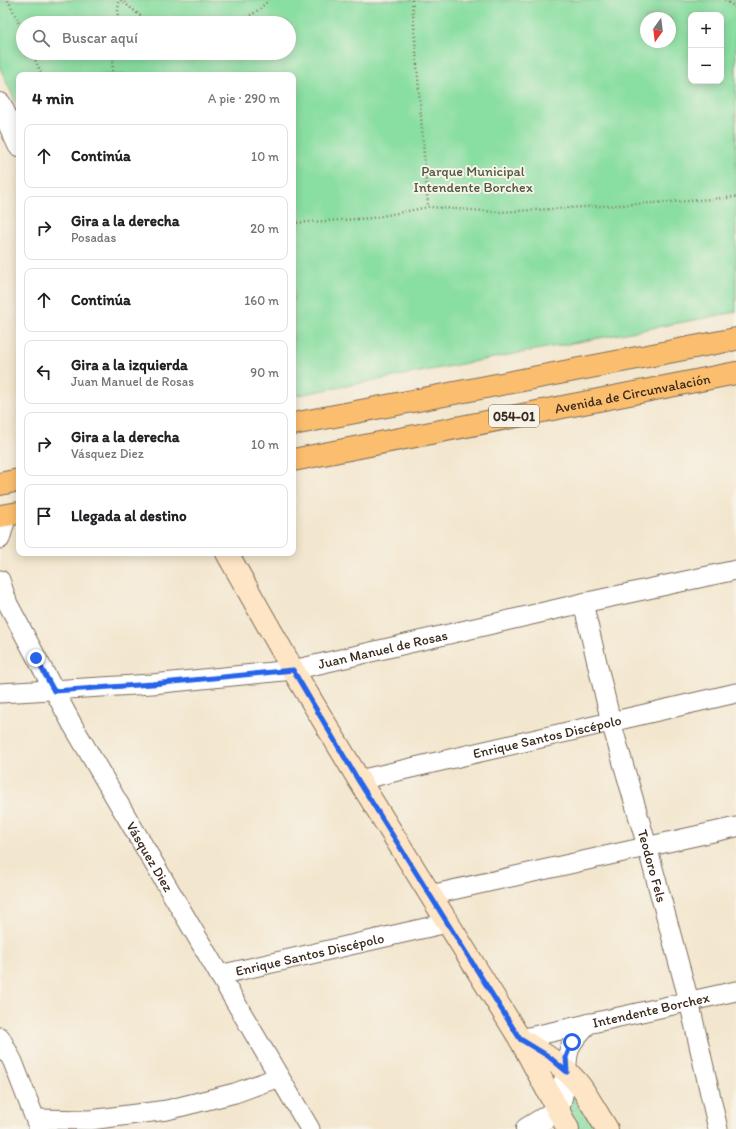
<!DOCTYPE html>
<html lang="es">
<head>
<meta charset="utf-8">
<style>
  :root { --surface:#fff; --page:#f2f2f2; --text:#202124; --muted:#757577; --line:#e0e0e0 }
  body { margin:0; font-family:Itim,sans-serif; background:var(--page); color:var(--text) }
  .controls { position:absolute; right:12px; top:12px; display:grid; overflow:hidden; border-radius:8px; box-shadow:0 2px 10px #0003 }
  .controls button { width:36px; height:36px; display:grid; place-items:center; padding:0; border:0; border-bottom:1px solid var(--line); background:var(--surface); color:var(--text); font:20px sans-serif }
  .compass { position:absolute; left:640px; top:12px; width:36px; height:36px; border-radius:50%; background:var(--surface); box-shadow:0 2px 10px #0003; rotate:194deg }
  .stop { position:absolute; width:12px; height:12px; margin:-9px; border:3px solid #2563eb; border-radius:50%; background:#fff }
  .stop.end { background:#2563eb; border-color:#fff; box-shadow:0 1px 4px #0008 }
  .list { margin:0; padding:0; list-style:none }
  h2 { display:flex; justify-content:space-between; align-items:center; height:52px; margin:0; padding:0 16px; font-size:17px }
  h2 small { font-size:13px; font-weight:400; color:var(--muted) }
  .list li { display:grid; grid-template-columns:26px 1fr auto; gap:12px; align-items:center; box-sizing:border-box; height:64px; margin:0 8px 8px; padding:0 8px; border:1px solid var(--line); border-radius:8px }
  .list b { display:block; font-size:15px; white-space:nowrap }
  .list p { margin:0; font-size:13px; white-space:nowrap; color:var(--muted) }
  .list em { font-size:13px; font-style:normal; color:var(--muted) }
  .icon { flex:none; width:22px; height:22px; fill:none; stroke:currentColor; stroke-width:2; stroke-linecap:round; stroke-linejoin:round }
  .map { position:relative; flex:none; width:736px; height:1129px; overflow:hidden }
  .search { position:absolute; background:var(--surface); box-shadow:0 2px 10px #0003; left:16px; top:16px; width:280px; height:44px; display:flex; align-items:center; gap:10px; box-sizing:border-box; padding:0 14px; border-radius:22px; color:var(--muted); font-size:15px }
  .panel { position:absolute; background:var(--surface); box-shadow:0 2px 10px #0003; left:16px; top:72px; width:280px; height:484px; border-radius:8px }
  .map>svg:first-child { display:block }
</style>
</head>
<body>
<div class="map">
<svg width="736" height="1129" viewBox="0 0 736 1129">
  <defs>
    <pattern id="grass-dots" width="8" height="8" patternUnits="userSpaceOnUse"><rect width="8" height="8" fill="#89dea1"/><path d="M2 2h.1M6 6h.1" fill="none" stroke="#77bf8a" stroke-width="1.8" stroke-linecap="round"/></pattern>
  </defs>
  <rect width="100%" height="100%" fill="#f7f3e8"/>
  <filter id="ink" filterUnits="userSpaceOnUse"><feTurbulence type="fractalNoise" baseFrequency=".025" numOctaves="2"/><feDisplacementMap in="SourceGraphic" scale="8" xChannelSelector="R" yChannelSelector="G"/><feConvolveMatrix kernelMatrix="1 2 1 2 8 2 1 2 1" color-interpolation-filters="sRGB"/></filter>
  <filter id="wash" filterUnits="userSpaceOnUse"><feTurbulence type="fractalNoise" baseFrequency=".012" numOctaves="4" result="noise"/><feDisplacementMap in="SourceGraphic" scale="16" xChannelSelector="R" yChannelSelector="G"/><feGaussianBlur stdDeviation="0.9" result="paint"/><feColorMatrix in="noise" values="0 0 0 0 0 0 0 0 0 0 0 0 0 0 0 0 0 1.4 0 .05"/><feComposite in="paint" operator="in"/></filter>
  <g filter="url(#wash)">
    <rect width="100%" height="100%" fill="#f3e6ce"/>
    <polygon fill="url(#grass-dots)" stroke="#628460" points="567,1072 607,1129 568,1129"/>
    <path fill="#89dea1" stroke="#628460" fill-rule="evenodd" d="M0,0h736v312l-443,84v-321h-274v34l-19,-41zM691,15h30v66h-30zM646,18h24v24h-24zM23,23h266v30h-266z"/>
  </g>
  <g filter="url(#ink)">
    <g fill="none" stroke-linecap="round" stroke-linejoin="round">
      <defs>
        <g id="minor">
          <polyline points="0,539 7,515"/>
          <path id="s1" d="M0,580l8,24 64,120 238,405"/>
          <path id="s2" d="M583,603l28,119 36,124 42,155 29,128"/>
          <path id="s3" d="M0,693l152,-9 141,-14 290,-67 153,-33"/>
          <path id="s4" d="M359,780l377,-87"/>
          <polyline points="430,895 736,827"/>
          <path id="s5" d="M219,975l228,-52"/>
          <polyline points="0,1037 13,1062 39,1129"/>
          <path id="s6" d="M520,1039l216,-48"/>
          <path d="M567,1072c-1,-25 5,-31 22,-49"/>
          <polyline points="36,1119 90,1120 167,1110 235,1093 279,1077"/>
        </g>
        <g id="tertiary">
          <polyline points="0,104 19,145"/>
          <polyline points="527,1129 558,1110 567,1072"/>
        </g>
        <g id="secondary">
          <polyline points="227,553 293,670 359,780 520,1039 568,1129"/>
          <path d="M520,1039c22,14 45,27 61,48 9,13 17,28 26,42"/>
        </g>
        <g id="trunk">
          <polyline points="293,424 736,339"/>
          <path id="s7" d="M293,460l443,-87"/>
          <polyline points="0,484 19,480"/>
          <polyline points="0,516 19,513"/>
        </g>
      </defs>
      <use href="#minor" stroke="#7b6c5c" stroke-width="21"/>
      <use href="#tertiary" stroke="#7b6c5c" stroke-width="24"/>
      <use href="#secondary" stroke="#7b6c5c" stroke-width="24"/>
      <use href="#trunk" stroke="#7b6c5c" stroke-width="24"/>
      <g stroke="#7b6c5c" stroke-width="2.5" stroke-dasharray="1 3" stroke-linecap="butt">
        <polyline points="8,0 23,32"/>
        <polyline points="121,0 142,17 156,23"/>
        <polyline points="412,0 428,207"/>
        <polyline points="725,0 736,8"/>
        <polyline points="117,23 119,0"/>
        <polyline points="236,23 256,12 269,0"/>
        <polyline points="32,53 42,75"/>
        <polyline points="112,75 114,53"/>
        <polyline points="293,223 372,218 428,207 500,212 687,201 736,197"/>
      </g>
      <use href="#minor" stroke="#fff" stroke-width="19"/>
      <use href="#tertiary" stroke="#fff" stroke-width="22"/>
      <use href="#secondary" stroke="#fde5c5" stroke-width="22"/>
      <use href="#trunk" stroke="#fbbe6e" stroke-width="22"/>
    </g>
  </g>
  <g fill="none" stroke-linecap="round" stroke-linejoin="round" filter="url(#ink)">
    <polyline stroke="#2563eb" stroke-width="5" points="36,658 54,691 152,684 293,670 358,780 520,1039 548,1056 567,1072 566,1057 572,1042"/>
  </g>
  <g text-anchor="middle" dominant-baseline="central" stroke-width="4" stroke-linejoin="round" paint-order="stroke">
    <rect fill="#f7f3e8" stroke="#73665b" stroke-width="1" x="489" y="405" width="50" height="22" rx="3"/>
    <g font-size="13" font-weight="bold" fill="#3b2a1e">
      <text x="514" y="416">054-01</text>
    </g>
    <g font-size="14" fill="#4e573f" stroke="#f7f3e8">
      <text x="473" y="171">Parque Municipal<tspan x="473" dy="16">Intendente Borchex</tspan></text>
    </g>
    <g font-size="14" fill="#3b2a1e" stroke="#f7f3e8">
      <text stroke="none"><textPath href="#s7" startOffset="346">Avenida de Circunvalación</textPath></text>
      <text stroke="none"><textPath href="#s3" startOffset="386">Juan Manuel de Rosas</textPath></text>
      <text stroke="none"><textPath href="#s4" startOffset="193">Enrique Santos Discépolo</textPath></text>
      <text stroke="none"><textPath href="#s1" startOffset="315">Vásquez Diez</textPath></text>
      <text stroke="none"><textPath href="#s2" startOffset="272">Teodoro Fels</textPath></text>
      <text stroke="none"><textPath href="#s5" startOffset="93">Enrique Santos Discépolo</textPath></text>
      <text stroke="none"><textPath href="#s6" startOffset="134">Intendente Borchex</textPath></text>
    </g>
  </g>
</svg>
<div class="controls">
<button>+</button>
<button>−</button>
</div>
<svg class="compass" viewBox="-18 -18 36 36"><path d="M0-13l5 13h-10z" fill="#e53935"/><path d="M0 13l5-13h-10z" fill="#757577"/></svg>
<div class="stop" style="left:572px;top:1042px"></div>
<div class="stop end" style="left:36px;top:658px"></div>
<div class="search"><svg class="icon" aria-label="search" viewBox="0 0 24 24"><circle cx="10" cy="10" r="6"/><path d="M15 15l6 6"/></svg>Buscar aquí</div>
<section class="panel">
<h2>4 min<small>A pie · 290 m</small></h2>
<ul class="list">
<li><svg class="icon" aria-label="ahead" viewBox="0 0 24 24"><path d="M12 20V5M6 11l6-6 6 6"/></svg><div><b>Continúa</b></div><em>10 m</em></li>
<li><svg class="icon" aria-label="right" viewBox="0 0 24 24"><path d="M7 20v-9h11M14 6l5 5-5 5"/></svg><div><b>Gira a la derecha</b><p>Posadas</p></div><em>20 m</em></li>
<li><svg class="icon" aria-label="ahead" viewBox="0 0 24 24"><path d="M12 20V5M6 11l6-6 6 6"/></svg><div><b>Continúa</b></div><em>160 m</em></li>
<li><svg class="icon" aria-label="left" viewBox="0 0 24 24"><path d="M17 20v-9H6M10 6l-5 5 5 5"/></svg><div><b>Gira a la izquierda</b><p>Juan Manuel de Rosas</p></div><em>90 m</em></li>
<li><svg class="icon" aria-label="right" viewBox="0 0 24 24"><path d="M7 20v-9h11M14 6l5 5-5 5"/></svg><div><b>Gira a la derecha</b><p>Vásquez Diez</p></div><em>10 m</em></li>
<li><svg class="icon" aria-label="arrive" viewBox="0 0 24 24"><path d="M6 21V4h12l-3 4 3 4H6"/></svg><div><b>Llegada al destino</b></div></li>
</ul>
</section>
</div>
</body>
</html>
